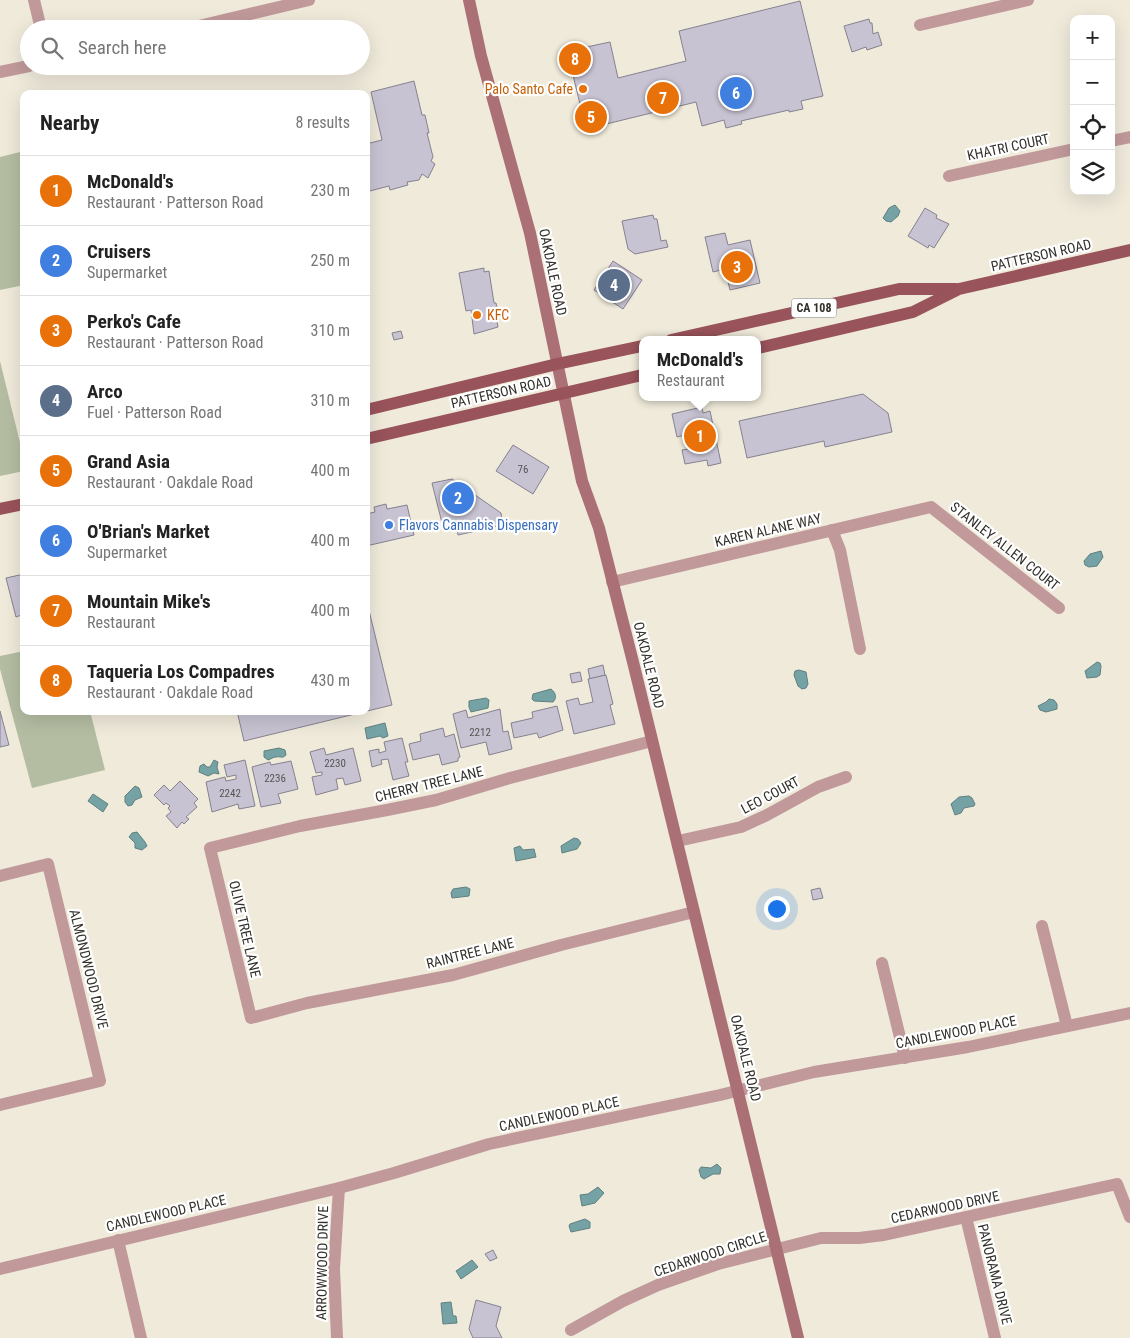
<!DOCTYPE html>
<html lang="en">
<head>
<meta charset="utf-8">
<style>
  :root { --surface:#fff; --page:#f2f2f2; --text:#222; --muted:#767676; --line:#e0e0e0; --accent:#ea580c }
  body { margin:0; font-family:"Roboto Condensed",sans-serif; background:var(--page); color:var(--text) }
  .controls { position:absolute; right:15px; top:15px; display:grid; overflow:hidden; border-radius:10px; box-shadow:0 5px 20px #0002 }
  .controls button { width:45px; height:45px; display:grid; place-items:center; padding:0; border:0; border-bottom:1px solid var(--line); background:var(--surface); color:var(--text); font:25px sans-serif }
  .you { position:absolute; left:776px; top:908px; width:18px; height:18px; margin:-12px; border:4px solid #fff; border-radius:50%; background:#1a73e8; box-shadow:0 0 0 8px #1a73e833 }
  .badge { display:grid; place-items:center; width:32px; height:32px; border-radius:50%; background:var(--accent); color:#fff; font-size:16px; font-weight:700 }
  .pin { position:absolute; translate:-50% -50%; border:2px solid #fff; box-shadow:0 1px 5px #0006 }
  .popup { position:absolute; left:639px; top:336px; width:122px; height:65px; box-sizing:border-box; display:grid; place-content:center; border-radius:10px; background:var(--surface); filter:drop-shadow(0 1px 4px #0005); font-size:16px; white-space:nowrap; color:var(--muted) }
  .popup b { font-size:19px; color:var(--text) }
  .popup::after { content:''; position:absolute; left:50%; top:100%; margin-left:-10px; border:10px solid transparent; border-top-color:var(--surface) }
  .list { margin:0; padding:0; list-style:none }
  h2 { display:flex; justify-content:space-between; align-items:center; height:65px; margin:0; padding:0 20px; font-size:21px }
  h2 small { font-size:16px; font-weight:400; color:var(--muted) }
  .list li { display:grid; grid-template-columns:32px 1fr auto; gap:15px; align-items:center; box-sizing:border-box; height:70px; padding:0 20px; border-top:1px solid var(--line) }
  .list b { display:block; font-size:19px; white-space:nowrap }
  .list p { margin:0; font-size:16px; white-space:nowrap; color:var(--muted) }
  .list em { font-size:16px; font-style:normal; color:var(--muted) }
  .icon { flex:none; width:28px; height:28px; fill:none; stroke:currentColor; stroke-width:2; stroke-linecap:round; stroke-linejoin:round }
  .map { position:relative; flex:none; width:1130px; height:1338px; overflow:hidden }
  .search { position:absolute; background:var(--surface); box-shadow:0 5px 20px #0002; left:20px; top:20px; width:350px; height:55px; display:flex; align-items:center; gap:12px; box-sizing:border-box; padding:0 18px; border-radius:28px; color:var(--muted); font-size:19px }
  .panel { position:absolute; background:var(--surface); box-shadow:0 5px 20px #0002; left:20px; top:90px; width:350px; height:625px; border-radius:10px }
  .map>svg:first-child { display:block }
</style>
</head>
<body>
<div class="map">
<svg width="1130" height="1338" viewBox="0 0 1130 1338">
  <rect width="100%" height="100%" fill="#efeada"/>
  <g fill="#b4bca2">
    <polygon points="24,151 24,285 0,290 0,157"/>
    <polygon points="0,361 24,459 24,471 0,476"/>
    <polygon points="24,651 24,711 90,711 105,770 32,788 0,669 0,656"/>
  </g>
  <g fill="#74a2a5" stroke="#608080">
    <polygon points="895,205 900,211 898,216 891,222 886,221 883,218 889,208"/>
    <polygon points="1101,551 1103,557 1097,566 1089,567 1085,565 1084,561 1090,554"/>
    <polygon points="1097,662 1100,663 1101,666 1100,675 1097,677 1087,678 1085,671"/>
    <polygon points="799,670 806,672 808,684 806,688 802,689 798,686 794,675 795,671"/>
    <path d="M551,689c5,4 6,9 2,13l-19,-1 -2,-2 1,-5z"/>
    <path d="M486,698l3,2 -1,8 -17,4c-3,-7 -2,-4 -2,-11z"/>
    <polygon points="1049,699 1054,700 1057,704 1057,709 1046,712 1040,710 1038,706 1046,702"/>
    <polygon points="385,723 388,736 383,738 380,736 367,739 365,728"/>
    <path d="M279,748l6,2 1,5c-4,4 -5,1 -10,2 -3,0 -5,2 -8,3l-4,-3v-6z"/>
    <polygon points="214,760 218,762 217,767 219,774 214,773 208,776 199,772 200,766 204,764 207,767 210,767"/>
    <polygon points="135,786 139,788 142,797 135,800 132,805 128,806 125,802 125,796"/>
    <polygon points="93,794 108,804 103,812 88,801"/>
    <polygon points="969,796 972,798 975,804 974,806 964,808 961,813 955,815 951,804 959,797"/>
    <polygon points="137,832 145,842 147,846 142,850 135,848 135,843 129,837 132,833"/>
    <polygon points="574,838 578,839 581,843 577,849 562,853 561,846"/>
    <polygon points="520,846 523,850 534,849 536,857 516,861 514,848"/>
    <polygon points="466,887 470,889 469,896 452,898 451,893 453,889"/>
    <polygon points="717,1164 721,1168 720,1174 713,1174 704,1179 701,1177 699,1170 701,1167 711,1168"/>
    <polygon points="598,1187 604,1193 595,1203 582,1206 580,1195 588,1194"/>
    <polygon points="585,1219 590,1222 590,1228 571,1232 569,1226 570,1224"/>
    <polygon points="472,1260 478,1267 461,1279 456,1271"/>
    <polygon points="451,1302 453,1316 456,1316 457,1323 443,1324 441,1303"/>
  </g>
  <g fill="#c7c3d2" stroke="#85818f">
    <polygon points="800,1 823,96 801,101 803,109 789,112 789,110 741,121 742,124 726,128 724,120 702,126 696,102 586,129 566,46 581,43 582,48 610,42 618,78 686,61 679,31"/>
    <polygon points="869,19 870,23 872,23 873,34 878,32 882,45 867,50 866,47 852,52 844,26"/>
    <polygon points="414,81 422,115 425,115 429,133 427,133 433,157 431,161 435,164 428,178 422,174 419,180 407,182 408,185 390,190 389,186 366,192 366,144 382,140 371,92"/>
    <polygon points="925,208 937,215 936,218 949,224 934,248 929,245 928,248 908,236"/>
    <polygon points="653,215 654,219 657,219 661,241 666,240 668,247 635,254 628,249 622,221"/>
    <polygon points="725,233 728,245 750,240 760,283 730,290 725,269 713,272 705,237"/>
    <polygon points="613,261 642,280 623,309 594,290"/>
    <polygon points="484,268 484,272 489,271 494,303 496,303 499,316 496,316 498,327 474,334 471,310 466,311 459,273"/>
    <polygon points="401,331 403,338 394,340 392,333"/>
    <polygon points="863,394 888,413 892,432 825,447 824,441 747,458 739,421"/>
    <polygon points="702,407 703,413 710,411 721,463 708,466 707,460 685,464 682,450 688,449 685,435 677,437 672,414"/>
    <polygon points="513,445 549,467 533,494 496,471"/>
    <polygon points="452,479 501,513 503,525 458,535 456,524 443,527 432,483"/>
    <polygon points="386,504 387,509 407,505 414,535 366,546 366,514 375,512 374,507"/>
    <polygon points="24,574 24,614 16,617 6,578"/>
    <polygon points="366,598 392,705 244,741 237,711 366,711"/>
    <polygon points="603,665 605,675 590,679 588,669"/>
    <polygon points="580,672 582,681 572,683 570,674"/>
    <polygon points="606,675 613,704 610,705 615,724 574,734 566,701 578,698 580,705 593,702 588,679"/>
    <polygon points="557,706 563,730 539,738 537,733 514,738 511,723 533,718 532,712"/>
    <polygon points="500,709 503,732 508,731 512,749 489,755 486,742 461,748 453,714 466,710 468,718"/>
    <polygon points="0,711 9,745 0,747"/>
    <polygon points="443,728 445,737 454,734 460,757 458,758 458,761 442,765 439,754 413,760 409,744 421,741 420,734"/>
    <polygon points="402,738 408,762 405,762 409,776 393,780 388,759 381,760 382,764 372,767 369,751 379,749 379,753 386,751 384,742"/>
    <polygon points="324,748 326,755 353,748 361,781 345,785 343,778 336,779 338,789 316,795 312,777 322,775 322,772 316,773 310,752"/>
    <polygon points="245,760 255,806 239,809 238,804 212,812 206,782 225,777 226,781 236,779 236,775 227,777 224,765"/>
    <polygon points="291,761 298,789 278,794 281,803 261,807 252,767 270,762 271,765"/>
    <polygon points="180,781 198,799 194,803 197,807 186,817 189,819 184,824 182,822 177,828 166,816 171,812 168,808 170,806 166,803 164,805 154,795 164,785 170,791"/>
    <polygon points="820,888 823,898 813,900 811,890"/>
    <polygon points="493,1250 497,1258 490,1261 485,1254"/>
    <polygon points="476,1300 501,1307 496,1326 502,1338 473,1338 469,1329"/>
  </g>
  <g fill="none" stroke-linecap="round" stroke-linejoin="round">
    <g stroke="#c1999b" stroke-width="12">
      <polyline points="34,0 41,29"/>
      <polyline points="920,25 1028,0"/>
      <polyline points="186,29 309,0"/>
      <polyline points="0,72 29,66"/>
      <polyline points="1111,141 1130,137"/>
      <polyline points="949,176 1074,149"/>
      <polyline points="832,530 840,550 860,649"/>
      <polyline points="612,582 931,507 1059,608"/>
      <polyline points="652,741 510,778 436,800 387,810 300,826 210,848 251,1018 307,1003 453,975 561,945 694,912"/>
      <polyline points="678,841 741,827 767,815 818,787 846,777"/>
      <polyline points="0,876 48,864 100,1081 0,1105"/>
      <polyline points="1042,926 1067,1026"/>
      <polyline points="882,963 905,1058"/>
      <polyline points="966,1217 995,1338"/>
      <polyline points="118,1240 141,1338"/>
      <polyline points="0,1269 339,1188 394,1173 489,1144 720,1095 814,1072 968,1047 1130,1013"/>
      <polyline points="571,1330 623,1301 658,1285 718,1264 821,1238 859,1238 884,1235 1117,1184 1130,1217"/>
      <polyline points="337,1338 334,1269 339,1188"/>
    </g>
    <polyline stroke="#ab7075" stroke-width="12" points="469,0 481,56 530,233 582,481 599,528 634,666 798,1338"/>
    <g stroke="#99535a" stroke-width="12">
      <polyline points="671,340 899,289 956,289"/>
      <polyline points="758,348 913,312 959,289 1130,250"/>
      <polyline points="366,410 557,364 642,346"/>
      <polyline points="366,439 642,375"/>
      <polyline points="0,509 24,504"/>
    </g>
  </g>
  <g fill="#e8710a" stroke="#fff" stroke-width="2">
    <circle cx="583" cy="89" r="5"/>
    <circle cx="477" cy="315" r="5"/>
  </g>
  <circle fill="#3f7fe0" stroke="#fff" stroke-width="2" cx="389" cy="525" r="5"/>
  <g text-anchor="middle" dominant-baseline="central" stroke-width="4.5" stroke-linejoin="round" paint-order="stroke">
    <g font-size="11" fill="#575554">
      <text x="523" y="469">76</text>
      <text x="480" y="732">2212</text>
      <text x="335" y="763">2230</text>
      <text x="275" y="778">2236</text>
      <text x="230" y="793">2242</text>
    </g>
    <rect fill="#fff" stroke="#706e6a" stroke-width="1" x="791.5" y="298.5" width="45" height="19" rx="4"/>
    <g font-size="12" font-weight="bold" fill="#32302a">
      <text x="814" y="308">CA 108</text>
    </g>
    <g font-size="14" fill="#c56008" stroke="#fff" text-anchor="end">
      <text x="573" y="89">Palo Santo Cafe</text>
      <text x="487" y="315" text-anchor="start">KFC</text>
    </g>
    <g font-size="14" fill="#32302a" stroke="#fff">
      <text transform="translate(1008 147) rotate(-12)">KHATRI COURT</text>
      <text transform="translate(1041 255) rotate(-13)">PATTERSON ROAD</text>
      <text transform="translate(553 272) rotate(78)">OAKDALE ROAD</text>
      <text transform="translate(501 392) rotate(-13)">PATTERSON ROAD</text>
      <text transform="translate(768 530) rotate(-13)">KAREN ALANE WAY</text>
      <text transform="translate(1005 546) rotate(38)">STANLEY ALLEN COURT</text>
      <text transform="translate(649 665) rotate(76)">OAKDALE ROAD</text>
      <text transform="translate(429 784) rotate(-14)">CHERRY TREE LANE</text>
      <text transform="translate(770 795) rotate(-28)">LEO COURT</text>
      <text transform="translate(245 929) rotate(77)">OLIVE TREE LANE</text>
      <text transform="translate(470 953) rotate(-14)">RAINTREE LANE</text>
      <text transform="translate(89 969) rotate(76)">ALMONDWOOD DRIVE</text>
      <text transform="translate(956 1032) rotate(-11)">CANDLEWOOD PLACE</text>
      <text transform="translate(746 1058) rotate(76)">OAKDALE ROAD</text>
      <text transform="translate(559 1114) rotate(-12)">CANDLEWOOD PLACE</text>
      <text transform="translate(945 1207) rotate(-12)">CEDARWOOD DRIVE</text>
      <text transform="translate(166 1213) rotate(-13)">CANDLEWOOD PLACE</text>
      <text transform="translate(710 1254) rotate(-18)">CEDARWOOD CIRCLE</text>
      <text transform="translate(322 1263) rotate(-89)">ARROWWOOD DRIVE</text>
      <text transform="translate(995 1274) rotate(76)">PANORAMA DRIVE</text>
    </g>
    <g font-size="14" fill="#366cbe" stroke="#fff" text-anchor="start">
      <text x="399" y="525">Flavors Cannabis Dispensary</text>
    </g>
  </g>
</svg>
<div class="controls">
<button>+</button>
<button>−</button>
<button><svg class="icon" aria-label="locate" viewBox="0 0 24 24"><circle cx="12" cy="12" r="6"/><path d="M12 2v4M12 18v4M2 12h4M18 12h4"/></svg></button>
<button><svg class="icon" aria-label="layers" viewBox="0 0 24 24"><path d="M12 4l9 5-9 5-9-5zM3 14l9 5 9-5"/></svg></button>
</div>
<div class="you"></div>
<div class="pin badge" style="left:700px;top:436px;background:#e8710a">1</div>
<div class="popup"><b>McDonald's</b>Restaurant</div>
<div class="pin badge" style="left:458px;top:498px;background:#3f7fe0">2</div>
<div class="pin badge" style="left:737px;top:267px;background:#e8710a">3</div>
<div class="pin badge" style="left:614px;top:285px;background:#5c6f8a">4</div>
<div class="pin badge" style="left:591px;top:117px;background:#e8710a">5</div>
<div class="pin badge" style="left:736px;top:93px;background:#3f7fe0">6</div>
<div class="pin badge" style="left:663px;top:98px;background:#e8710a">7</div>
<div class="pin badge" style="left:575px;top:59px;background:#e8710a">8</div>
<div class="search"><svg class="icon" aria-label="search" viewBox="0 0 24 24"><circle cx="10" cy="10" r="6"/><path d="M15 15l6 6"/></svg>Search here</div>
<section class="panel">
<h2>Nearby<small>8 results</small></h2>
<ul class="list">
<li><span class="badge" style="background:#e8710a">1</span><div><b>McDonald's</b><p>Restaurant · Patterson Road</p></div><em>230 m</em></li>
<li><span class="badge" style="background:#3f7fe0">2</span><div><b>Cruisers</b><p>Supermarket</p></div><em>250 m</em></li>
<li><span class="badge" style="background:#e8710a">3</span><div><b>Perko's Cafe</b><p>Restaurant · Patterson Road</p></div><em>310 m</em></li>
<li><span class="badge" style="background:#5c6f8a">4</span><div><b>Arco</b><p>Fuel · Patterson Road</p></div><em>310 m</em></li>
<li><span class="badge" style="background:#e8710a">5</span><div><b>Grand Asia</b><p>Restaurant · Oakdale Road</p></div><em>400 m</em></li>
<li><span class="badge" style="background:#3f7fe0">6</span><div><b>O'Brian's Market</b><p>Supermarket</p></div><em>400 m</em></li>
<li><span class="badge" style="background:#e8710a">7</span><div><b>Mountain Mike's</b><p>Restaurant</p></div><em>400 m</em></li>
<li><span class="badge" style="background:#e8710a">8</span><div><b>Taqueria Los Compadres</b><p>Restaurant · Oakdale Road</p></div><em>430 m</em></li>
</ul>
</section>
</div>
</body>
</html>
